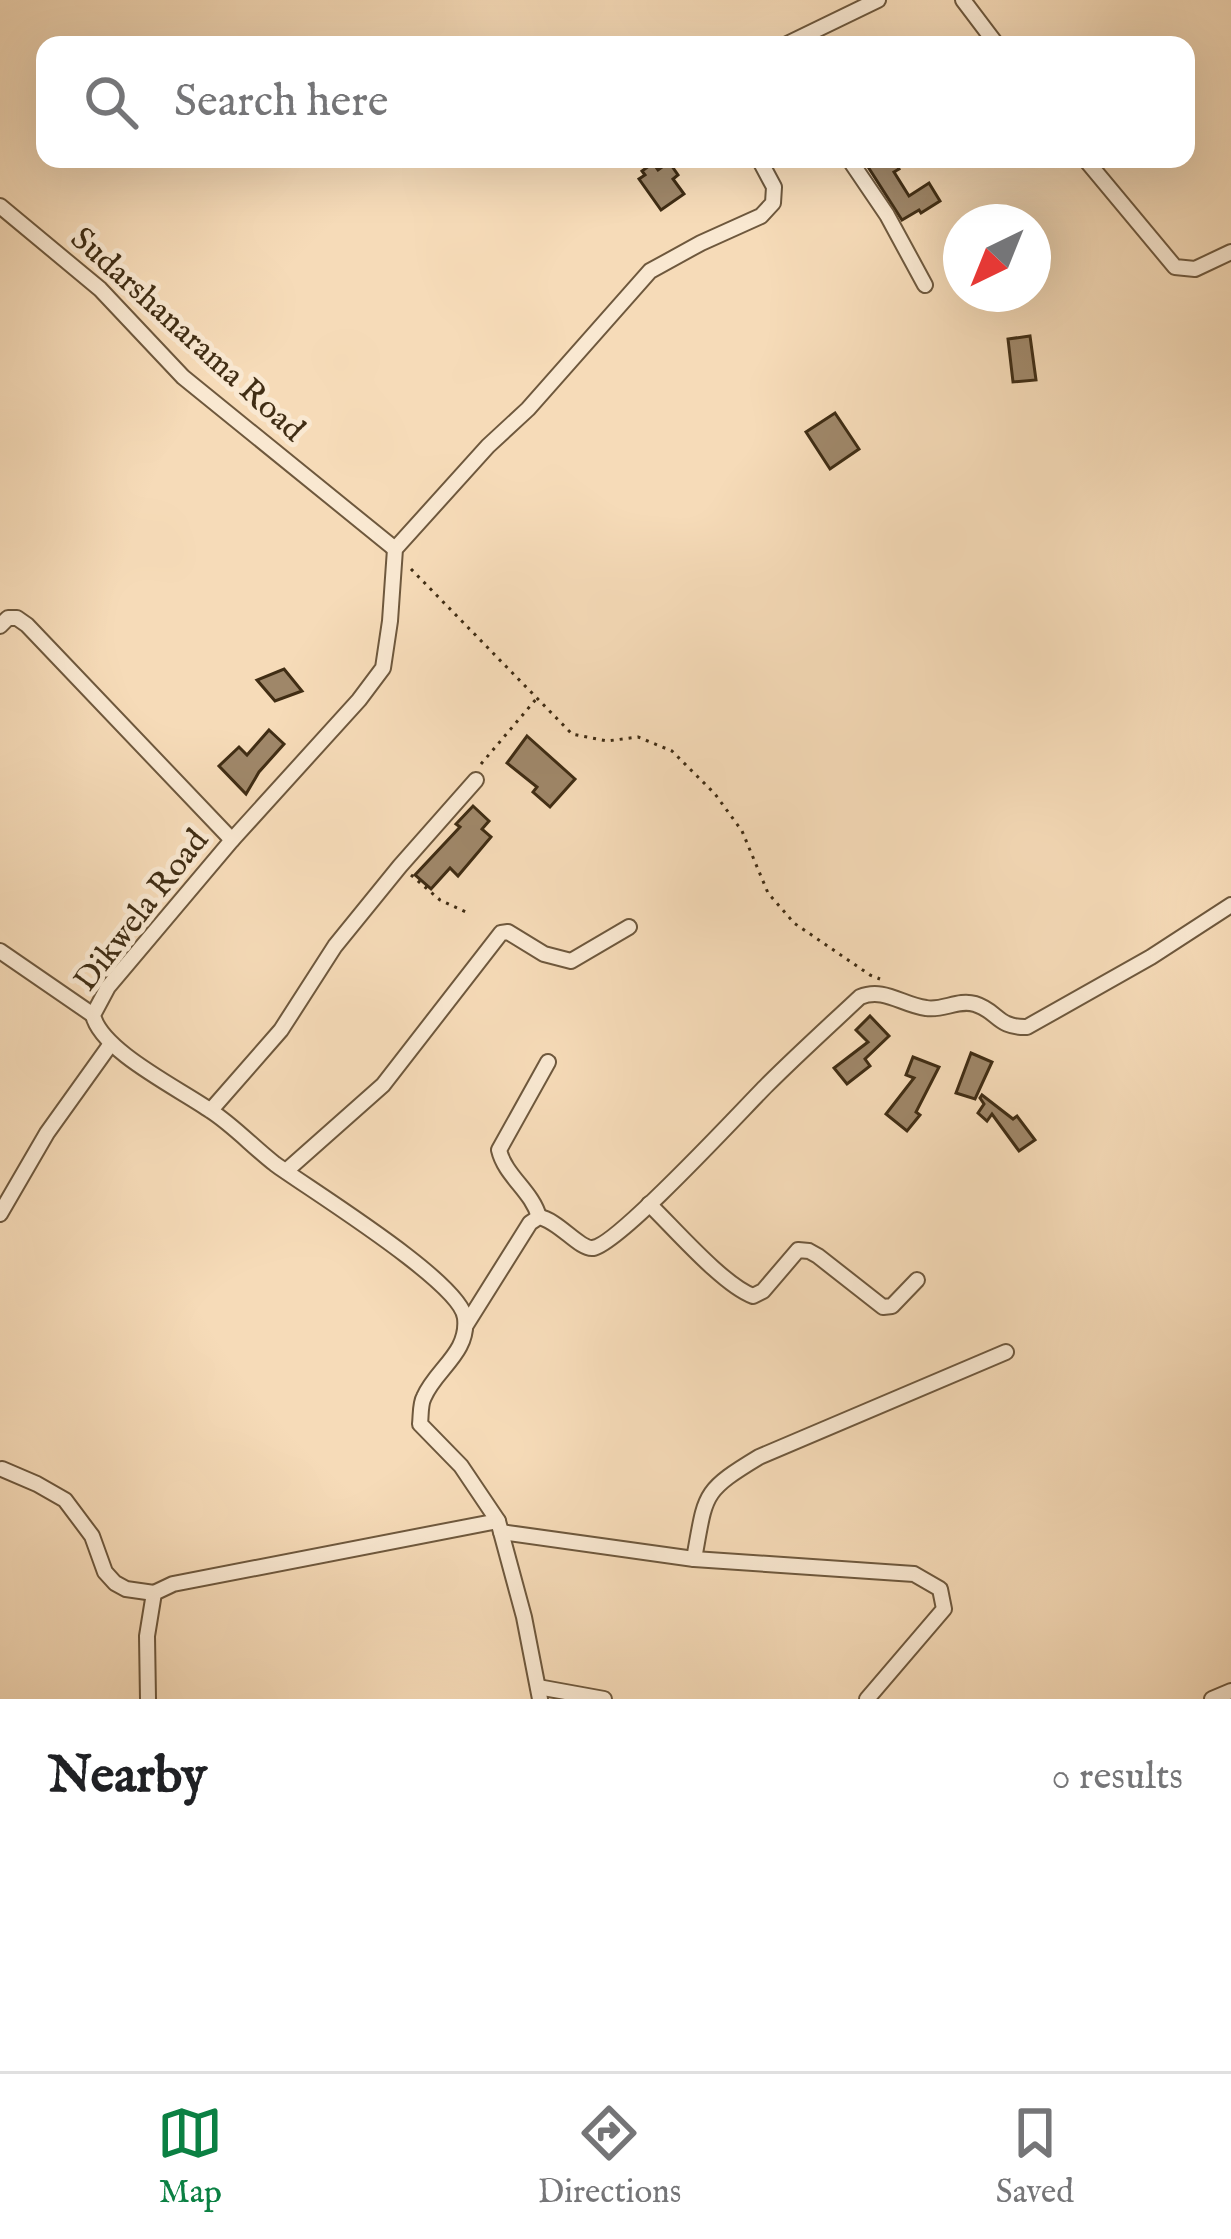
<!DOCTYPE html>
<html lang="en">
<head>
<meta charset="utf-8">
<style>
  :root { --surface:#fff; --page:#f6f6f6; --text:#202124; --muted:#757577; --line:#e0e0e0; --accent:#0b8043 }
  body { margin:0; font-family:"IM FELL English",serif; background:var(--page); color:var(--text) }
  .compass { position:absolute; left:943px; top:204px; width:108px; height:108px; border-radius:50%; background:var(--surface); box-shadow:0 12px 48px #0002; rotate:223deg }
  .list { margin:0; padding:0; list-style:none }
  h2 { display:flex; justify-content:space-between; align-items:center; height:156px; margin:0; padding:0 48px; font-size:51px }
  h2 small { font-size:39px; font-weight:400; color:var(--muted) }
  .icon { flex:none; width:66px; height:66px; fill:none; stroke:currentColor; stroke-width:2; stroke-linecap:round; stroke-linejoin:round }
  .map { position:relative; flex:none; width:1231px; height:1699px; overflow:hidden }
  .search { position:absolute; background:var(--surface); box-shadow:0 12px 48px #0002; left:36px; right:36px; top:36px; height:132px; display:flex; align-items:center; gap:30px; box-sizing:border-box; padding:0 42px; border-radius:24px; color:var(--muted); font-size:45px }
  .sheet { height:372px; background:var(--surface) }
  nav { display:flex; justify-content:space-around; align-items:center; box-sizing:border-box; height:168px; border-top:3px solid var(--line); background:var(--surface); font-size:33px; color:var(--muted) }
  nav a { display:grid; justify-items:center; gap:6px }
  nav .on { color:var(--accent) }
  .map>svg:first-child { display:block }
</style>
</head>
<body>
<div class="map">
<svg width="1231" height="1699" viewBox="0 0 1231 1699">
  <rect width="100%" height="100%" fill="#f6dbb8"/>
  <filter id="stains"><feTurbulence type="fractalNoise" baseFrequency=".00167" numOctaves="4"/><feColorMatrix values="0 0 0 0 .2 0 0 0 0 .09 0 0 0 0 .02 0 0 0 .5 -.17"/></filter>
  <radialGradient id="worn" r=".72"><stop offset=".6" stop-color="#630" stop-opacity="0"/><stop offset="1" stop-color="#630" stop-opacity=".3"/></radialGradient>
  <g fill="#9f8769" stroke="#402d14" stroke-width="3">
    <polygon points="863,159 893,159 899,169 894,172 909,196 929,183 940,201 921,213 919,210 902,220"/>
    <polygon points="669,162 678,175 673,179 684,194 661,210 639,179 645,175 642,171 653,163 658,170"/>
    <polygon points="1030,336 1036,380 1013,382 1008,339"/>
    <polygon points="835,413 859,449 830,469 806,432"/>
    <polygon points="284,669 302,691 275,701 257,680"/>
    <polygon points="269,730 284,744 259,772 246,794 219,766 239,747 247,755"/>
    <polygon points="527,736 575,779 550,807 533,792 537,787 507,763"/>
    <polygon points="473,806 489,821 482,829 491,837 458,876 450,868 431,889 415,875 460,827 456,824"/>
    <polygon points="870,1016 889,1036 865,1059 870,1066 847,1084 834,1068 868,1042 856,1030"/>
    <polygon points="971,1053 992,1062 975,1099 956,1093"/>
    <polygon points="913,1057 939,1067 916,1112 920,1115 907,1131 886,1114 914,1078 906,1075"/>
    <polygon points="982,1095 1013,1119 1017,1116 1035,1140 1019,1151 992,1114 987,1121 978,1113 984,1104 980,1098"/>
  </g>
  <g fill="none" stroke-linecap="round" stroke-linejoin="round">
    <defs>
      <g id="street">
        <polyline points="963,0 997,45"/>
        <polyline points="785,45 878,0"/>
        <polyline points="849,159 887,215 925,285"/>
        <polyline points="1085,159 1175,267 1195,269 1231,252"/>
        <polyline points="0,206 100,289 183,377 395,549"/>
        <polyline points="0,626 8,618 17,618 27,625 232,840"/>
        <polyline points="0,951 93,1015"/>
        <polyline points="211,1110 281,1030 335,946 400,866 476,780"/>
        <polyline points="286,1171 383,1085 501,933 508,932 544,954 571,961 629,927"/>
        <path d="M649,1204c25,24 74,81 104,92l10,-5 35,-41 11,1 9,5 65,51 9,-1 25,-26"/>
        <polyline points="0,1214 47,1133 110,1045"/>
        <path d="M539,1217c-7,-26 -34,-41 -40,-67l49,-88"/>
        <path d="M466,1325l64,-102 9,-6c19,3 41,33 54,31 26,-4 148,-137 174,-163 30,-30 62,-59 93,-88 24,-10 42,8 66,11 17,3 32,-9 49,-4 23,7 22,24 52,23l124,-70 80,-52"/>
        <polyline points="2,1469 37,1484 65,1500 92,1536 105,1572 115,1583 126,1589 154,1593"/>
        <polyline points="501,1532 694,1559 914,1574 940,1589 944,1609 867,1699"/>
        <path d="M694,1559c12,-65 7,-67 65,-102l247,-105"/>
        <polyline points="538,1687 604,1699"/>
        <polyline points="148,1699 147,1636 154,1593 173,1584 498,1521"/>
        <path d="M540,1699l-16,-82 -26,-96 -37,-55 -41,-42c1,-8 0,-20 4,-27 12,-28 45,-44 41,-79 -4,-36 -156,-129 -190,-154 -22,-17 -41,-38 -64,-53 -31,-22 -110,-60 -118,-96l15,-28 124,-147 127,-140 24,-32 7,-47 5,-72 93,-103 40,-37 122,-138 51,-28 60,-27 12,-13 1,-16 -15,-28"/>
        <polyline points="1212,1699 1231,1691"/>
      </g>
    </defs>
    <use href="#street" stroke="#6e583d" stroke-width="18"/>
    <g stroke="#402d14" stroke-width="3" stroke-dasharray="3 6" stroke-linecap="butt">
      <polyline points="411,569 572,734 607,741 638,737 672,751 715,794 742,831 768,893 794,923 870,975 880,979"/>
      <polyline points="481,764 537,698"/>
      <polyline points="411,875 440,900 470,914"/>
    </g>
    <use href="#street" stroke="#f9e8d1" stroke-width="14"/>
  </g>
  <g text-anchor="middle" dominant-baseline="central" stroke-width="10" stroke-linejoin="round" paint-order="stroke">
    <g font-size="33" fill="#402d14" stroke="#f9e8d1">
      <text transform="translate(187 335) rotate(42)">Sudarshanarama Road</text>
      <text transform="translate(142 911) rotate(-52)">Dikwela Road</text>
    </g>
  </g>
  <rect width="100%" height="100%" filter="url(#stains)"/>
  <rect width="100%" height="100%" fill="url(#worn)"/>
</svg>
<svg class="compass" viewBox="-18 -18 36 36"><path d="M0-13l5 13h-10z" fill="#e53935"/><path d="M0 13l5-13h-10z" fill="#757577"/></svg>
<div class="search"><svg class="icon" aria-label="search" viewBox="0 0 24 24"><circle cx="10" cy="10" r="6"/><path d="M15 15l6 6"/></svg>Search here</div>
</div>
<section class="sheet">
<h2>Nearby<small>0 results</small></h2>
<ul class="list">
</ul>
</section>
<nav>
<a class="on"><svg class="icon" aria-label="map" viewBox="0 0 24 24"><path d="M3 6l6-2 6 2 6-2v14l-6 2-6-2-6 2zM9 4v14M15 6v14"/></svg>Map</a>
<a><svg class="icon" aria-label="directions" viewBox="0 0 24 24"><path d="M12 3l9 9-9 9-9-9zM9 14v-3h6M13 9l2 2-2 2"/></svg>Directions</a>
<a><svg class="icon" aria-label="saved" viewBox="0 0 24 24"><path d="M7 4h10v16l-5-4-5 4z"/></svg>Saved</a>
</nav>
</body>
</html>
